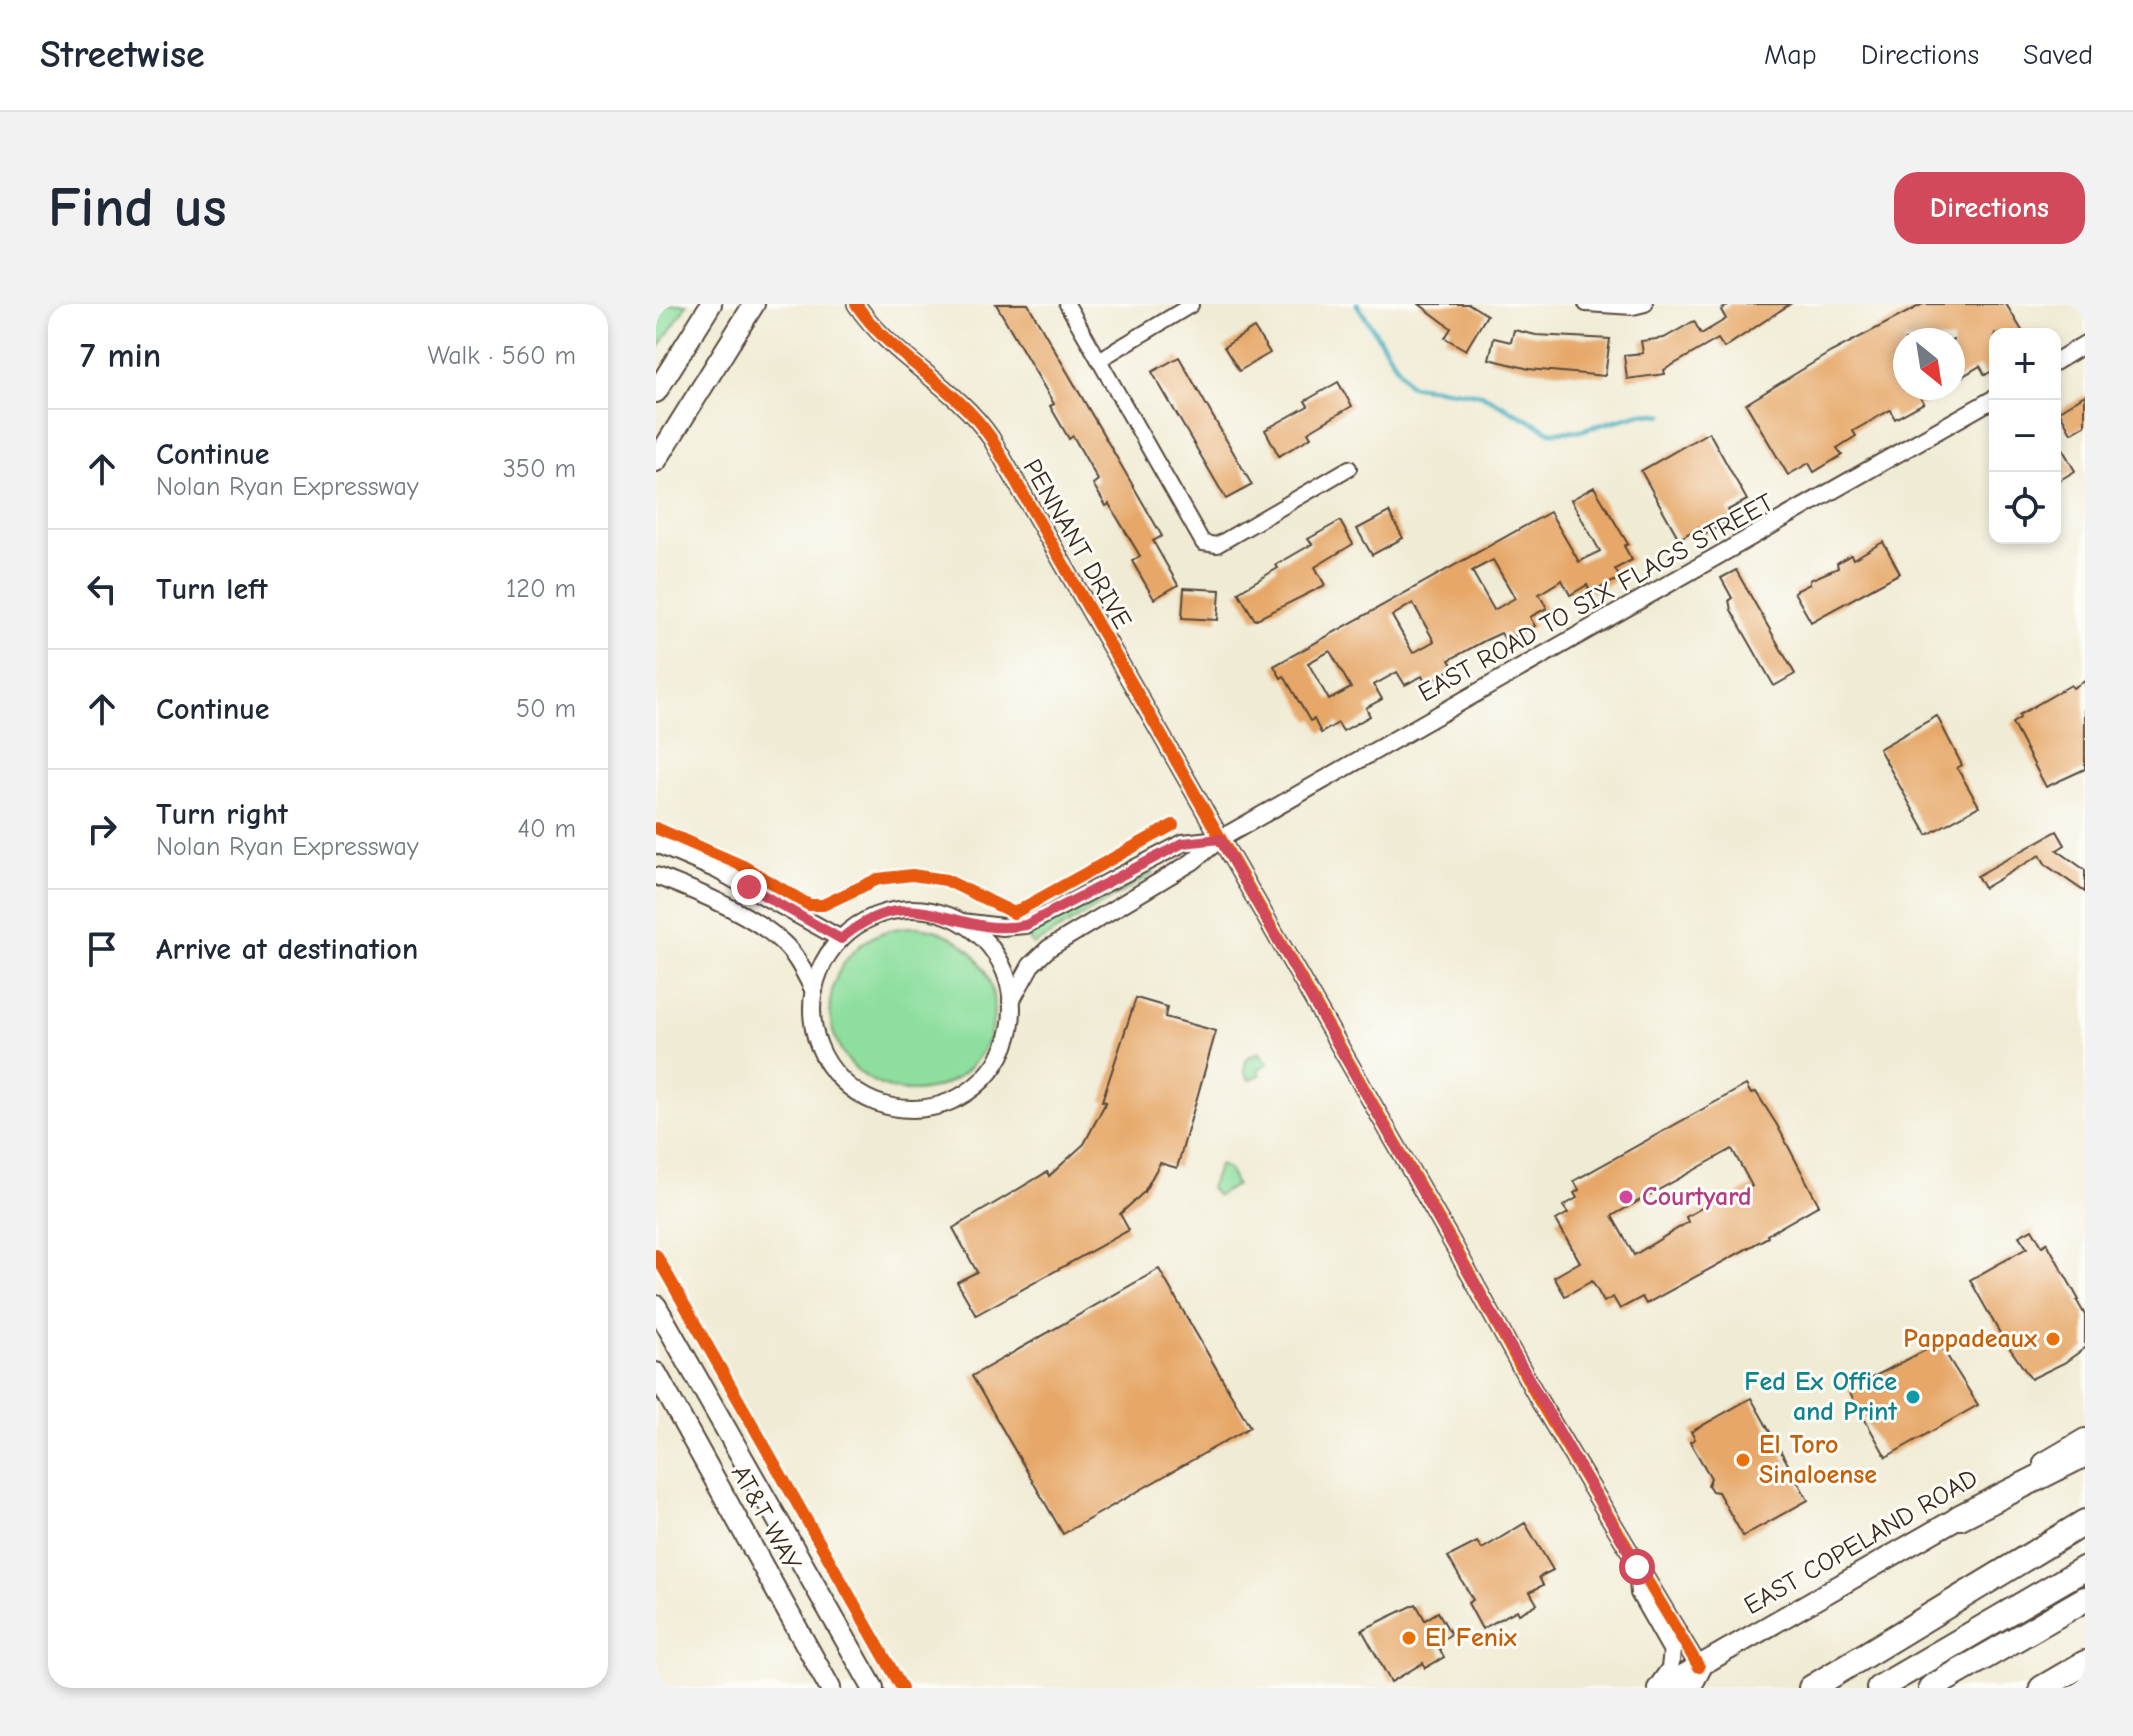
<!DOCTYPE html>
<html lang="en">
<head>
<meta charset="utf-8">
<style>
  :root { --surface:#fff; --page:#f2f2f3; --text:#1f2937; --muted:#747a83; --line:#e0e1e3; --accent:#d1495b }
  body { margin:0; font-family:"Comic Neue",sans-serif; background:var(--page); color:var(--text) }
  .controls { position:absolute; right:24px; top:24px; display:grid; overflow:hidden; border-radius:16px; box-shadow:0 4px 12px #0003 }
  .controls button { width:72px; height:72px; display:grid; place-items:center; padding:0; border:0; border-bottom:2px solid var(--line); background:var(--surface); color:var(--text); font:40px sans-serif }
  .compass { position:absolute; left:1237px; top:24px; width:72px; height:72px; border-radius:50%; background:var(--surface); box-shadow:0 4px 12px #0003; rotate:150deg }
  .stop { position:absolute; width:24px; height:24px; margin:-18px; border:6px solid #d1495b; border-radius:50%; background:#fff }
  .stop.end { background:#d1495b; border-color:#fff; box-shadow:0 2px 8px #0008 }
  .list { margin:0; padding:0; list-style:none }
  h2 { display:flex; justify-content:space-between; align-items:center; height:104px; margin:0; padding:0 32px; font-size:34px }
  h2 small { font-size:26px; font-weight:400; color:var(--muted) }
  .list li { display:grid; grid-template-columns:52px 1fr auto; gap:24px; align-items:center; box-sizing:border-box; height:120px; padding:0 32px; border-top:2px solid var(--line) }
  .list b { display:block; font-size:30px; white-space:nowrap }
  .list p { margin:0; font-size:26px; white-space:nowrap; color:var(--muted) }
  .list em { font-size:26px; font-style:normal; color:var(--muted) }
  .icon { flex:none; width:44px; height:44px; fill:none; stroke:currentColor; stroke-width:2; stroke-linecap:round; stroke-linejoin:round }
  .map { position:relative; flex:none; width:1429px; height:1384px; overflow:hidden; border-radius:24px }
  header { display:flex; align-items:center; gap:48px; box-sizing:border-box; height:112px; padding:0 40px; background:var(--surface); border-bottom:2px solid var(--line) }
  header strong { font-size:38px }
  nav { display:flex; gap:44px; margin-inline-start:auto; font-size:28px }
  .intro { display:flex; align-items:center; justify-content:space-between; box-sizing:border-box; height:192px; padding:0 48px }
  h1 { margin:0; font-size:56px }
  .button { padding:20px 36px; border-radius:24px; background:var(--accent); color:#fff; font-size:28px; font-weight:700 }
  main { display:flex; gap:48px; padding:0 48px }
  aside { flex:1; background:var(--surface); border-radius:24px; box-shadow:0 4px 12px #0003 }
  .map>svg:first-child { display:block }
</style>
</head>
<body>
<header>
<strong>Streetwise</strong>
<nav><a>Map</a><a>Directions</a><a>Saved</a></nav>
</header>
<div class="intro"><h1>Find us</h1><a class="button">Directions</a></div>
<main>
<aside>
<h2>7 min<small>Walk · 560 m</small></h2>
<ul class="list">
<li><svg class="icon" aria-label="ahead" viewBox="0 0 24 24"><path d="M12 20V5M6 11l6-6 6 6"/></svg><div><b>Continue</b><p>Nolan Ryan Expressway</p></div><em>350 m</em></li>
<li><svg class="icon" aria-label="left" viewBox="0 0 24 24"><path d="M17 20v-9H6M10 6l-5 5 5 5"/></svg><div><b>Turn left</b></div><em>120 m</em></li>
<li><svg class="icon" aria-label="ahead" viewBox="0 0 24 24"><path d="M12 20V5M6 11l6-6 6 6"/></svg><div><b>Continue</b></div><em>50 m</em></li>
<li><svg class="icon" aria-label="right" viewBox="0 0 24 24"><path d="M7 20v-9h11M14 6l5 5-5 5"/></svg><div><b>Turn right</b><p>Nolan Ryan Expressway</p></div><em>40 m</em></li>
<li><svg class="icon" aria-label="arrive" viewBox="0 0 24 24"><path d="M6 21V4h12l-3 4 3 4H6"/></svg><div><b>Arrive at destination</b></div></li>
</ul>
</aside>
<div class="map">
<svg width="1429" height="1384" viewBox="0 0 1429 1384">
  <rect width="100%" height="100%" fill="#fdfcf7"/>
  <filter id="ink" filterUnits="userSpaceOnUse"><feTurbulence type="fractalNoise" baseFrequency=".0125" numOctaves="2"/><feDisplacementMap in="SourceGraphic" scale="16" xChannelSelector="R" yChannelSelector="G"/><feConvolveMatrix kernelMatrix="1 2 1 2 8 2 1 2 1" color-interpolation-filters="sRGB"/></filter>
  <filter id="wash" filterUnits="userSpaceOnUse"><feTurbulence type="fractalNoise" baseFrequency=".006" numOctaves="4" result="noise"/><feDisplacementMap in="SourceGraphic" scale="32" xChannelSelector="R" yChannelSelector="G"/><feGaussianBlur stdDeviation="1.8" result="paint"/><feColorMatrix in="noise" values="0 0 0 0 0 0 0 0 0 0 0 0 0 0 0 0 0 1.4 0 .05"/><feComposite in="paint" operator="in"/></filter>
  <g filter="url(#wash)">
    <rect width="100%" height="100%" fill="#f0ebd4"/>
    <g fill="#8edf9f" stroke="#64845e" stroke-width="2">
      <polygon points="0,0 31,0 0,48"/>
      <polygon points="496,566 498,569 489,575 377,641 371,631"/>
      <circle cx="256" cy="705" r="82"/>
      <polygon points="603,748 612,759 602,766 604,771 593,776 588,766 591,754"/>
      <polygon points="563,861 572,865 580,881 561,892 554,884"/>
    </g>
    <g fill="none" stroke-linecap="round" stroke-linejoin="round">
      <polyline stroke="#40adbe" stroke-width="5" points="701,0 753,81 825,90 895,128 922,127 987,109 1007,111"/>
    </g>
    <g id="blocks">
      <g fill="#e6a768" fill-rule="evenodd">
        <polygon points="340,0 372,0 506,232 497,237 522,281 498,295 476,257 484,252 453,200 450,202 437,180 442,176 417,132 413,135 394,102 398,100"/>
        <polygon points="763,0 813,0 831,11 810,46 789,34 795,24"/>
        <polygon points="1074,0 1134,0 1068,44 1062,35 1008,66 1009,70 971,75 968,51 987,49 985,37 1008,34 1038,17 1045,30 1070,15 1065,6"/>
        <polygon points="1267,0 1350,0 1368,30 1339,30 1339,65 1329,71 1324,62 1302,75 1297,66 1297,36 1249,36 1249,84 1259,84 1268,99 1239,115 1234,106 1197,127 1200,132 1181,144 1186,151 1158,168 1153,159 1132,171 1090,100 1175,48"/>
        <polygon points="598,24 614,49 583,67 568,43"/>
        <polygon points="858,26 880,31 954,35 949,72 873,65 833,55 838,34 855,38"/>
        <polygon points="523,53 596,181 570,195 496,68"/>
        <polygon points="682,78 696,102 652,128 655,133 623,152 609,126 652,102 649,97"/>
        <polygon points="1429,91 1429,121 1415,129 1403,107"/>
        <polygon points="1053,128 1091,196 1072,206 1077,215 1048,231 1043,223 1023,235 985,167"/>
        <polygon points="1399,132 1419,167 1399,179"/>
        <path d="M938,183l34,57 -4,2 8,14 -17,9 5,9 -29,15 -4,-8 -17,10 -8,-15 -23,14 8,14 -17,9 5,9 -29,15 -5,-8 -17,8 -35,19 5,8 -28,16 -4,-8 -17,9 -8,-13 -23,13 8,14 -16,9 4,8 -27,15 -5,-8 -17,10 -7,-14 -4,2 -26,-45 -3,2 -7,-12 276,-154 29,50 21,-11 -29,-51zM837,256l22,38 -21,12 -22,-39zM757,299l21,38 -21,12 -21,-37zM674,347l21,37 -22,12 -21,-37z"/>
        <polygon points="733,208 747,234 716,251 701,225"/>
        <polygon points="684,217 697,240 659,263 669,281 599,316 582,288 622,264 620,261 656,240 652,235"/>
        <polygon points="1227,238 1244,269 1155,318 1138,288 1154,280 1154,276 1182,264 1181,259 1195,251 1197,255"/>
        <polygon points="1080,266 1139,370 1118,382 1075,306 1073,296 1076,294 1065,274"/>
        <polygon points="528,284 564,286 562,316 526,314"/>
        <polygon points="1429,377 1429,465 1390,483 1356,419 1364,414 1363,411 1415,381 1417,384"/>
        <polygon points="1281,412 1306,461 1301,464 1323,502 1271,531 1223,445"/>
        <polygon points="1401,527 1409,541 1401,546 1429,566 1429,588 1390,561 1384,551 1328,584 1321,572"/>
        <polygon points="480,694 511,703 509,713 560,727 521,864 504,859 488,888 464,910 473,926 320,1011 301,978 321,968 297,924 391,868 393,872 428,840 450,798 446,797"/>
        <path d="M1090,781l5,9 5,-2 21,33 42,80 -52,30 1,2 -122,67 -4,-7 -22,12 -7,-12 -9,5 -12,-21 -27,15 -11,-19 26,-15 -24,-42 12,-7 -5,-7 14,-8 -3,-5 5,-3 -5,-9zM1076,845l20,37 -28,16 -3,-5 -35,20 2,5 -54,33 -22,-39z"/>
        <polygon points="1376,925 1386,942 1391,939 1423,996 1421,997 1429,1011 1429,1044 1408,1059 1375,1075 1346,1033 1314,976 1371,944 1363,932"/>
        <polygon points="503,965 594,1123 407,1230 316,1072"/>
        <polygon points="1283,1039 1322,1101 1230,1153 1192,1086"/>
        <polygon points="1095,1094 1152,1196 1087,1232 1062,1188 1056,1187 1052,1181 1055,1174 1034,1138 1039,1135 1035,1128"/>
        <polygon points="869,1219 897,1266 883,1273 887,1281 874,1288 881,1300 863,1310 861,1306 826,1325 812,1299 817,1296 792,1253 821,1238 826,1245"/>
        <polygon points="760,1300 769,1316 782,1308 795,1330 781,1340 788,1353 769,1364 767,1359 735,1378 706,1326"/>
      </g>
    </g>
  </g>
  <g filter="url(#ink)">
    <use href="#blocks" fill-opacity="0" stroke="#564739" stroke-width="2"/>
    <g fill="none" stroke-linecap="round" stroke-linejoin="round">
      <defs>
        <g id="minor">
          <polyline points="411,0 547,239 561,241 693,164"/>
          <polyline points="930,0 977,3 989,0"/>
          <polyline points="443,56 535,1"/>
        </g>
        <g id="tertiary">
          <path d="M200,0c36,54 98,80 135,134l466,813 83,151 159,265"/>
          <polyline points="1399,58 1429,40"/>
          <polyline points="0,540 61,566 185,635"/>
          <path d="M0,572c38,14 98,39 127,67 14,13 22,31 31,48"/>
          <circle cx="256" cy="705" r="100"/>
          <polyline points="306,618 346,623 370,621 527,539 562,535"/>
          <polyline points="355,697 375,661 393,644 536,558 564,535 1339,94"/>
          <polyline points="981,1264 983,1289 1016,1347 1014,1364 1000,1384"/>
        </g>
        <g id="secondary">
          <polyline points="0,88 55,0"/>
          <polyline points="0,157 98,0"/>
          <polyline points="0,1002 217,1384"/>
          <polyline points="0,1069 174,1384"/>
          <polyline points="1388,1159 1429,1135"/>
          <polyline points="1005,1384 1317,1205"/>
        </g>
        <g id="motorway">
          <polyline points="1304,1213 1429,1150"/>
          <polyline points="1032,1384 1043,1363"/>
          <polyline points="1155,1384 1429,1218"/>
          <polyline points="1223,1384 1429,1264"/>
          <polyline points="1275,1384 1429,1295"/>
          <polyline points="1386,1384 1429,1359"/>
        </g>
      </defs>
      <use href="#minor" stroke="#564739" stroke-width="18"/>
      <use href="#tertiary" stroke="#564739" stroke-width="20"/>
      <use href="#secondary" stroke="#564739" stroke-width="24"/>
      <use href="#motorway" stroke="#564739" stroke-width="28"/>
      <use href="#minor" stroke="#fff" stroke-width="14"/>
      <use href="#tertiary" stroke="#fff" stroke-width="16"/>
      <use href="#secondary" stroke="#fff" stroke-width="20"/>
      <use href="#motorway" stroke="#fff" stroke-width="24"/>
      <defs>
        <g id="cycleway">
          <path d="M200,0c36,54 98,80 135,134l466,813 83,151 159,265"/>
          <polyline points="0,524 87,562 153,601 167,601 222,575 256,571 290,576 358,609 517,521"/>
          <polyline points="0,951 246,1384"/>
        </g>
      </defs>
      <use href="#cycleway" stroke="#fdfcf7" stroke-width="17"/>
      <use href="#cycleway" stroke="#e8590c" stroke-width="12"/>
    </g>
  </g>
  <g fill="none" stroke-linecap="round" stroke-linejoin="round" filter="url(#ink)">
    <path stroke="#d1495b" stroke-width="10" d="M93,583l92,52c74,-64 112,1 185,-14l157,-82 37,-4 417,728"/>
  </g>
  <circle fill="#d1479c" stroke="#fdfcf7" stroke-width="3" cx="970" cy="893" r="8"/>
  <g fill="#e8710a" stroke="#fdfcf7" stroke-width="3">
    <circle cx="1397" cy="1035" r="8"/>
    <circle cx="1087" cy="1156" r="8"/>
    <circle cx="753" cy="1334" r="8"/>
  </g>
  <circle fill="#0f9aa8" stroke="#fdfcf7" stroke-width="3" cx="1257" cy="1093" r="8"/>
  <g text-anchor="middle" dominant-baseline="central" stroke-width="6" stroke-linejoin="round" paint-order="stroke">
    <g font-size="26" fill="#3b2a1e" stroke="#fdfcf7">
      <text transform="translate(421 240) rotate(60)">PENNANT DRIVE</text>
      <text transform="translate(940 294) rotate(-29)">EAST ROAD TO SIX FLAGS STREET</text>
      <text transform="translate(110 1214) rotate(61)">AT&amp;T WAY</text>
      <text transform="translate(1205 1238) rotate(-30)">EAST COPELAND ROAD</text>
    </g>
    <g font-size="26" font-weight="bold" fill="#b23c85" stroke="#fdfcf7" text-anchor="start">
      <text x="986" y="893">Courtyard</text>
    </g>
    <g font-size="26" font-weight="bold" fill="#c56008" stroke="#fdfcf7" text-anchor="start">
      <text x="1381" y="1035" text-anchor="end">Pappadeaux</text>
      <text x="1103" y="1141">El Toro<tspan x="1103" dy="30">Sinaloense</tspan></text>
      <text x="769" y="1334">El Fenix</text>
    </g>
    <g font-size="26" font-weight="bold" fill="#0d838f" stroke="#fdfcf7" text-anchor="end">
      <text x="1241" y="1078">Fed Ex Office<tspan x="1241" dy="30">and Print</tspan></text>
    </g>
  </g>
</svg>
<div class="controls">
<button>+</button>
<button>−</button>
<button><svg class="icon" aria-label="locate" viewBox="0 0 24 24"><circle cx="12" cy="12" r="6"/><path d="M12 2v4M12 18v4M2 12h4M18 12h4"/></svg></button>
</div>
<svg class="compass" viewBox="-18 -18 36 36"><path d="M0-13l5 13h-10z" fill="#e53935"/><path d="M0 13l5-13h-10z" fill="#747a83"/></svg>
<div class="stop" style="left:981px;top:1263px"></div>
<div class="stop end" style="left:93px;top:583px"></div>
</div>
</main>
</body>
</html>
